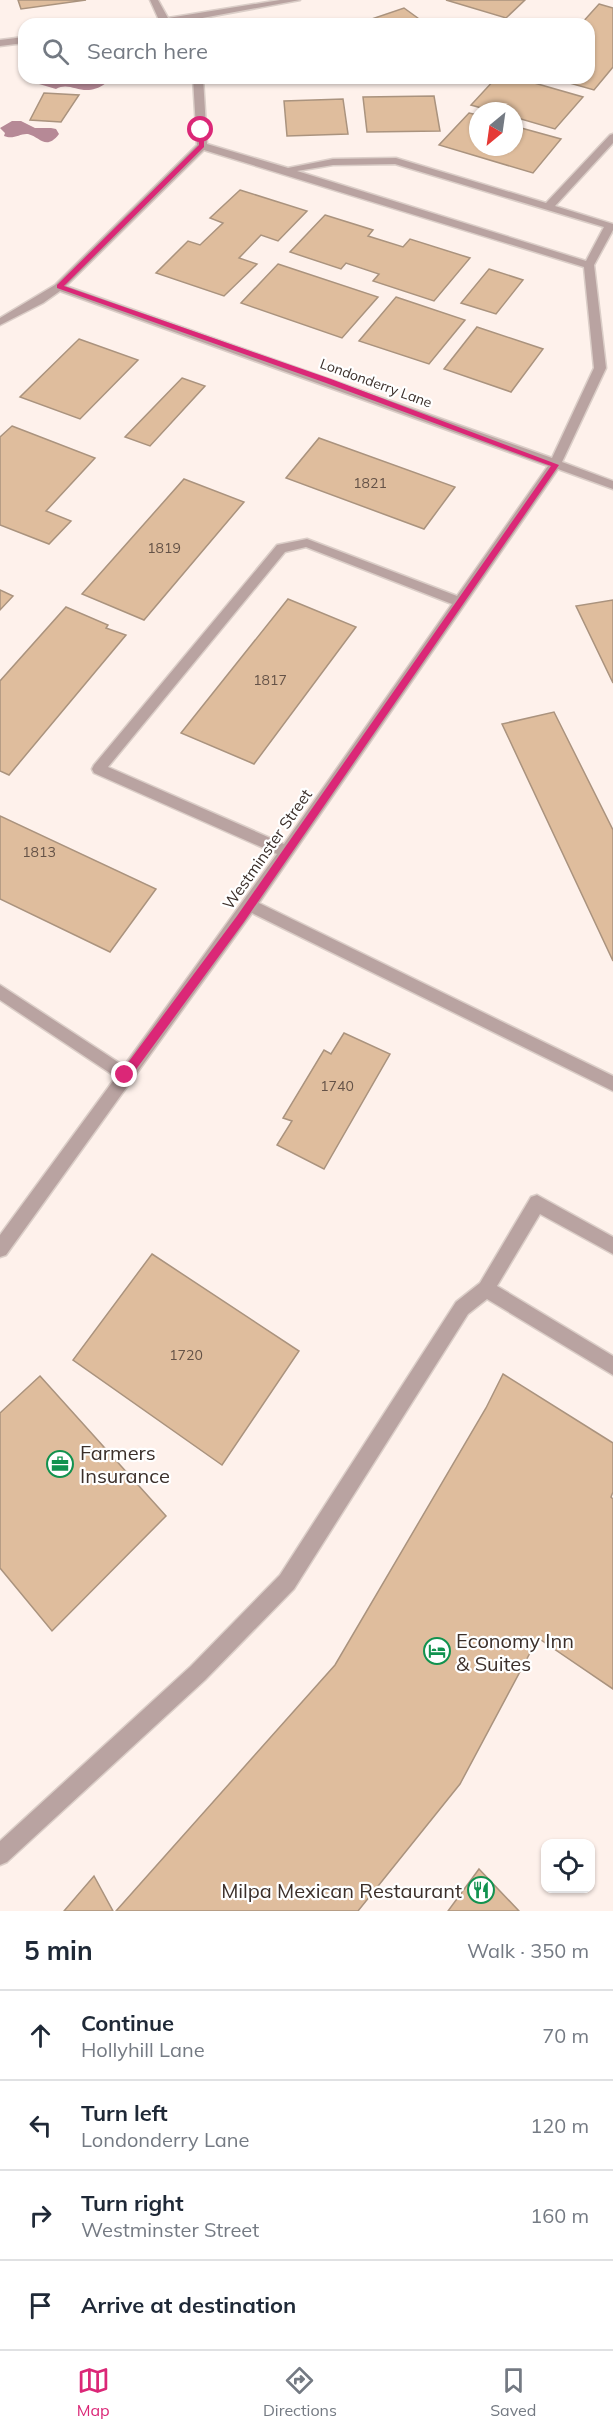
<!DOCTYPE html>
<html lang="en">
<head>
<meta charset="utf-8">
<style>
  :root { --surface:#fff; --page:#f2f2f3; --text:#1f2937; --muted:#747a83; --line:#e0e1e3; --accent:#db2777 }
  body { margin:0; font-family:Mulish,sans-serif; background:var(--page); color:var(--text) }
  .controls { position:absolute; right:18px; bottom:18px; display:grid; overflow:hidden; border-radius:12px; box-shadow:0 2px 4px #0004 }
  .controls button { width:54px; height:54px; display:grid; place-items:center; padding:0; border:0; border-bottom:2px solid var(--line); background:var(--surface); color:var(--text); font:30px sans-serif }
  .compass { position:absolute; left:469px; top:102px; width:54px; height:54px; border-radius:50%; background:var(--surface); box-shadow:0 2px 4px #0004; rotate:209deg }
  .stop { position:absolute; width:18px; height:18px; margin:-14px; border:4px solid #db2777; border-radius:50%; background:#fff }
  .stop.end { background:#db2777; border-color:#fff; box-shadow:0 2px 6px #0008 }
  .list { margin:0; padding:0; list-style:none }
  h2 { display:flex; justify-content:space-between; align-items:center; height:78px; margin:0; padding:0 24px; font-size:26px }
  h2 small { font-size:20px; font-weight:400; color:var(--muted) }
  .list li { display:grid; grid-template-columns:39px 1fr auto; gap:18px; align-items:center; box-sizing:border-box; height:90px; padding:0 24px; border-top:2px solid var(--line) }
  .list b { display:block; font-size:22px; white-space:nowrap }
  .list p { margin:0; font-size:20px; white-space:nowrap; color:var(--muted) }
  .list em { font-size:20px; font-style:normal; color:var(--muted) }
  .icon { flex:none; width:33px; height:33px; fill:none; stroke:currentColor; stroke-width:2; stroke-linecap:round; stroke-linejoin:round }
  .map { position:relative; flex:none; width:613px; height:1911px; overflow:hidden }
  .search { position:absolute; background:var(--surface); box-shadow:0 2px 4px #0004; left:18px; right:18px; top:18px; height:66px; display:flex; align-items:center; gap:15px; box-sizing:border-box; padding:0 21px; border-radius:18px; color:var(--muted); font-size:22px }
  .sheet { height:438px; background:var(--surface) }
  nav { display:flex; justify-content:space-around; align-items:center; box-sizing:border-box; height:84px; border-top:2px solid var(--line); background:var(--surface); font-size:16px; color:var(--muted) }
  nav a { display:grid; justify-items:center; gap:3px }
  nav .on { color:var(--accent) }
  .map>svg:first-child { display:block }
</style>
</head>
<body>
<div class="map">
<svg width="613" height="1911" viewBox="0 0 613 1911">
  <rect width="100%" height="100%" fill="#fef1eb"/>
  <g fill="#b68996">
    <path d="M40,78h62l4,5c-23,17 -34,-3 -50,6l-17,-5z"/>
    <path d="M12,121h9l14,7h16l5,1 3,5c-13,17 -19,3 -31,0 -8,-1 -14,6 -24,2l1,-3 -5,-5z"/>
  </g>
  <g fill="#dfbd9d" stroke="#aa937e" stroke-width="1.5">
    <polygon points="18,0 86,0 21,9"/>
    <polygon points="446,0 525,0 506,18"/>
    <polygon points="599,4 613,8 613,67 594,90 552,78 589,78 589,24 581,24"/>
    <polygon points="404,8 426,24 357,24"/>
    <polygon points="496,78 517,78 583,97 555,129 514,117 514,111 492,111 471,105"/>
    <polygon points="44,93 79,95 61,122 30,120"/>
    <polygon points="434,96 440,131 367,132 363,97"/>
    <polygon points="343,99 348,134 287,136 284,101"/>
    <polygon points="469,113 478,115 478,147 514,147 514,126 561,139 533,173 439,145"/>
    <polygon points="240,190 307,211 278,241 261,235 239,258 257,264 224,296 156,273 188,241 200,245 223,223 210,218"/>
    <polygon points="325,215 373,230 368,236 403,247 410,239 470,258 434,301 373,281 379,274 346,263 341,269 290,252"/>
    <polygon points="278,264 378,297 342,338 241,303"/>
    <polygon points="489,269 523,280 496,314 461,303"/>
    <polygon points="396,297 465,320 429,364 359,341"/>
    <polygon points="477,327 543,349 511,392 444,369"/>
    <polygon points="79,339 138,360 80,419 20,397"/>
    <polygon points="182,378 205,386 150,446 125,437"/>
    <polygon points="12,426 95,458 46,511 71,521 49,544 0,525 0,437"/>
    <polygon points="319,438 455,487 424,529 286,478"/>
    <polygon points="184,479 244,502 144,620 82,594"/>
    <polygon points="0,590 13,596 0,610"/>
    <polygon points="288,599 356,627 254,764 181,733"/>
    <polygon points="613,600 613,683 576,606"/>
    <polygon points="66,607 108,625 106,628 126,635 9,775 0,771 0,681"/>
    <polygon points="554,712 613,830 613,961 502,724"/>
    <polygon points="0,816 156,889 110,952 0,899"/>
    <polygon points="344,1033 390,1054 324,1169 277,1145 292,1121 283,1118 324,1050 331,1054"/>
    <polygon points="152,1254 299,1351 222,1465 73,1360"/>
    <polygon points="503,1374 613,1443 613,1492 611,1497 613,1499 613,1689 538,1638 460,1784 358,1911 116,1911 335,1665 486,1408"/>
    <polygon points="40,1376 166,1516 52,1631 0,1568 0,1413"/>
    <polygon points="479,1869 519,1911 448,1911"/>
    <polygon points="94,1876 113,1911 64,1911"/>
  </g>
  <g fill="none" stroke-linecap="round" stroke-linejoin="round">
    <defs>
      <g id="minor">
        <polygon points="150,0 158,0 168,18 280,0 300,0 170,24 145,24 159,20"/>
        <polygon points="24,37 24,43 0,46 0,40"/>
        <path d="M193,78h10l4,66 81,24 45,-9 63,-1 150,45 64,-68 3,-1v9l-58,63 58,18v6l-19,35 12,103 -44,94 51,19v8l-55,-20 -299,434 354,173v15l-361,-178 -246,342 -6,2v-22l116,-158 -116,-77v-15l124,81 153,-212 -183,-81 -2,-4 2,-4 183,-220 30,-6 150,57 91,-130 -488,-175 -17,12 -43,22v-7l55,-33 142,-140zM204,150l380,117 10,101 -42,90 -486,-172zM395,164l209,63 -18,34 -289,-90 36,-6zM306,547l146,57 -168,240 -176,-77 177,-215z"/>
        <polygon points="537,1195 613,1237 613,1254 540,1214 497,1286 613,1356 613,1375 487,1299 468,1314 294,1589 205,1680 7,1862 0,1865 0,1841 191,1666 280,1575 456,1302 480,1283 531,1197"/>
      </g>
    </defs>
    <use href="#minor" stroke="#dbcec8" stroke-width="3"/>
    <use href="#minor" fill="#b9a3a1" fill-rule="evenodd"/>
  </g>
  <polygon fill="#db2777" points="201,129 204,130 204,147 64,286 331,379 559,465 244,922 129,1079 125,1080 121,1079 121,1072 237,916 551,466 326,383 57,288 57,285 199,145 198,130"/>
  <defs>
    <symbol id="office-ring" viewBox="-11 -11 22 22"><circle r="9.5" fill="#fff" stroke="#11924f" stroke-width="1.5"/><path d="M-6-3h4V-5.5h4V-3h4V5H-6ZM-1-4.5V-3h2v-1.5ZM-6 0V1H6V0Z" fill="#11924f"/></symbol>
    <symbol id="hotel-ring" viewBox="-11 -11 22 22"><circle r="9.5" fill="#fff" stroke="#11924f" stroke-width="1.5"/><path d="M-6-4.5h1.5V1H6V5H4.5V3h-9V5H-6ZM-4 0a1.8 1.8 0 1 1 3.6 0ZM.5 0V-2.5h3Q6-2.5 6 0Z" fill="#11924f"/></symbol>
    <symbol id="restaurant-ring" viewBox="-11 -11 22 22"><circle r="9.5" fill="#fff" stroke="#11924f" stroke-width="1.5"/><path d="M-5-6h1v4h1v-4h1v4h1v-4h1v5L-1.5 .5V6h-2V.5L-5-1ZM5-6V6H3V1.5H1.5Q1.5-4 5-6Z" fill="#11924f"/></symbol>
  </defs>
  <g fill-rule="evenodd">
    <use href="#office-ring" x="45" y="1449" width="30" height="30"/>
    <use href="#hotel-ring" x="422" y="1636" width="30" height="30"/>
    <use href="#restaurant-ring" x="466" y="1875" width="30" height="30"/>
  </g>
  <g text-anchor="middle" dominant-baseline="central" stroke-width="4.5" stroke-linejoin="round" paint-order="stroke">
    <g font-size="14" fill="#3b2f2a" stroke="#fff">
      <text transform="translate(376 383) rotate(20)">Londonderry Lane</text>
    </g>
    <g font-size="14" fill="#645247">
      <text x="370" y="483">1821</text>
      <text x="164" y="548">1819</text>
      <text x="270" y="680">1817</text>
      <text x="39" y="852">1813</text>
      <text x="337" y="1086">1740</text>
      <text x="186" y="1355">1720</text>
    </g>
    <g font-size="16" fill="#3b2f2a" stroke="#fff">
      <text transform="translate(267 849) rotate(-55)">Westminster Street</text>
    </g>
    <g font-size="20" fill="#3b2f2a" stroke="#fff" text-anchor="start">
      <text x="80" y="1452">Farmers<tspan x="80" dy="23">Insurance</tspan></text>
      <text x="456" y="1640">Economy Inn<tspan x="456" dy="23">&amp; Suites</tspan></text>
      <text x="462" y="1890" text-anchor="end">Milpa Mexican Restaurant</text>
    </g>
  </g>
</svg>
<div class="controls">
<button><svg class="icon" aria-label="locate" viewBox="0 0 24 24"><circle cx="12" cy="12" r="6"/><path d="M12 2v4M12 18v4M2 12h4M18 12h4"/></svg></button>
</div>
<svg class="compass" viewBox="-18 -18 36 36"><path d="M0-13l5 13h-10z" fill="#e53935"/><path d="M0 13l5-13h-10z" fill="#747a83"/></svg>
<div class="stop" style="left:201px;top:130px"></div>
<div class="stop end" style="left:125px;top:1075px"></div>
<div class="search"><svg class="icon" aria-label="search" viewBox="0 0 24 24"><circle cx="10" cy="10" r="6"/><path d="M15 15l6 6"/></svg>Search here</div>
</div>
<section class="sheet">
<h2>5 min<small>Walk · 350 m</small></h2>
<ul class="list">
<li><svg class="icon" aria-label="ahead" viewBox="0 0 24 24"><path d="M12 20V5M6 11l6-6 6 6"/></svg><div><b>Continue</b><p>Hollyhill Lane</p></div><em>70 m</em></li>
<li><svg class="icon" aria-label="left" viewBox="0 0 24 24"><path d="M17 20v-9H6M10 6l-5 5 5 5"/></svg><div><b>Turn left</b><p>Londonderry Lane</p></div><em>120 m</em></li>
<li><svg class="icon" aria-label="right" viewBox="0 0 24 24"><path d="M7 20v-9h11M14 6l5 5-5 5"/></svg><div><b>Turn right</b><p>Westminster Street</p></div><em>160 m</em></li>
<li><svg class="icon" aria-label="arrive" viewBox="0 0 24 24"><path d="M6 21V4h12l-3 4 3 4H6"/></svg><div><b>Arrive at destination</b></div></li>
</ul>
</section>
<nav>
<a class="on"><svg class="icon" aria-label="map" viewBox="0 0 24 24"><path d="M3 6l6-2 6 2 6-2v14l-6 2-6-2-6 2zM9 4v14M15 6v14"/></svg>Map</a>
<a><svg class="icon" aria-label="directions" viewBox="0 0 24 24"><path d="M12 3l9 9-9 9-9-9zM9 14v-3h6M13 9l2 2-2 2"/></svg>Directions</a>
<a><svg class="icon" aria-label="saved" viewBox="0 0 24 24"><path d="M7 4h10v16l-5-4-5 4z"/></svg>Saved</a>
</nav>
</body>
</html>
